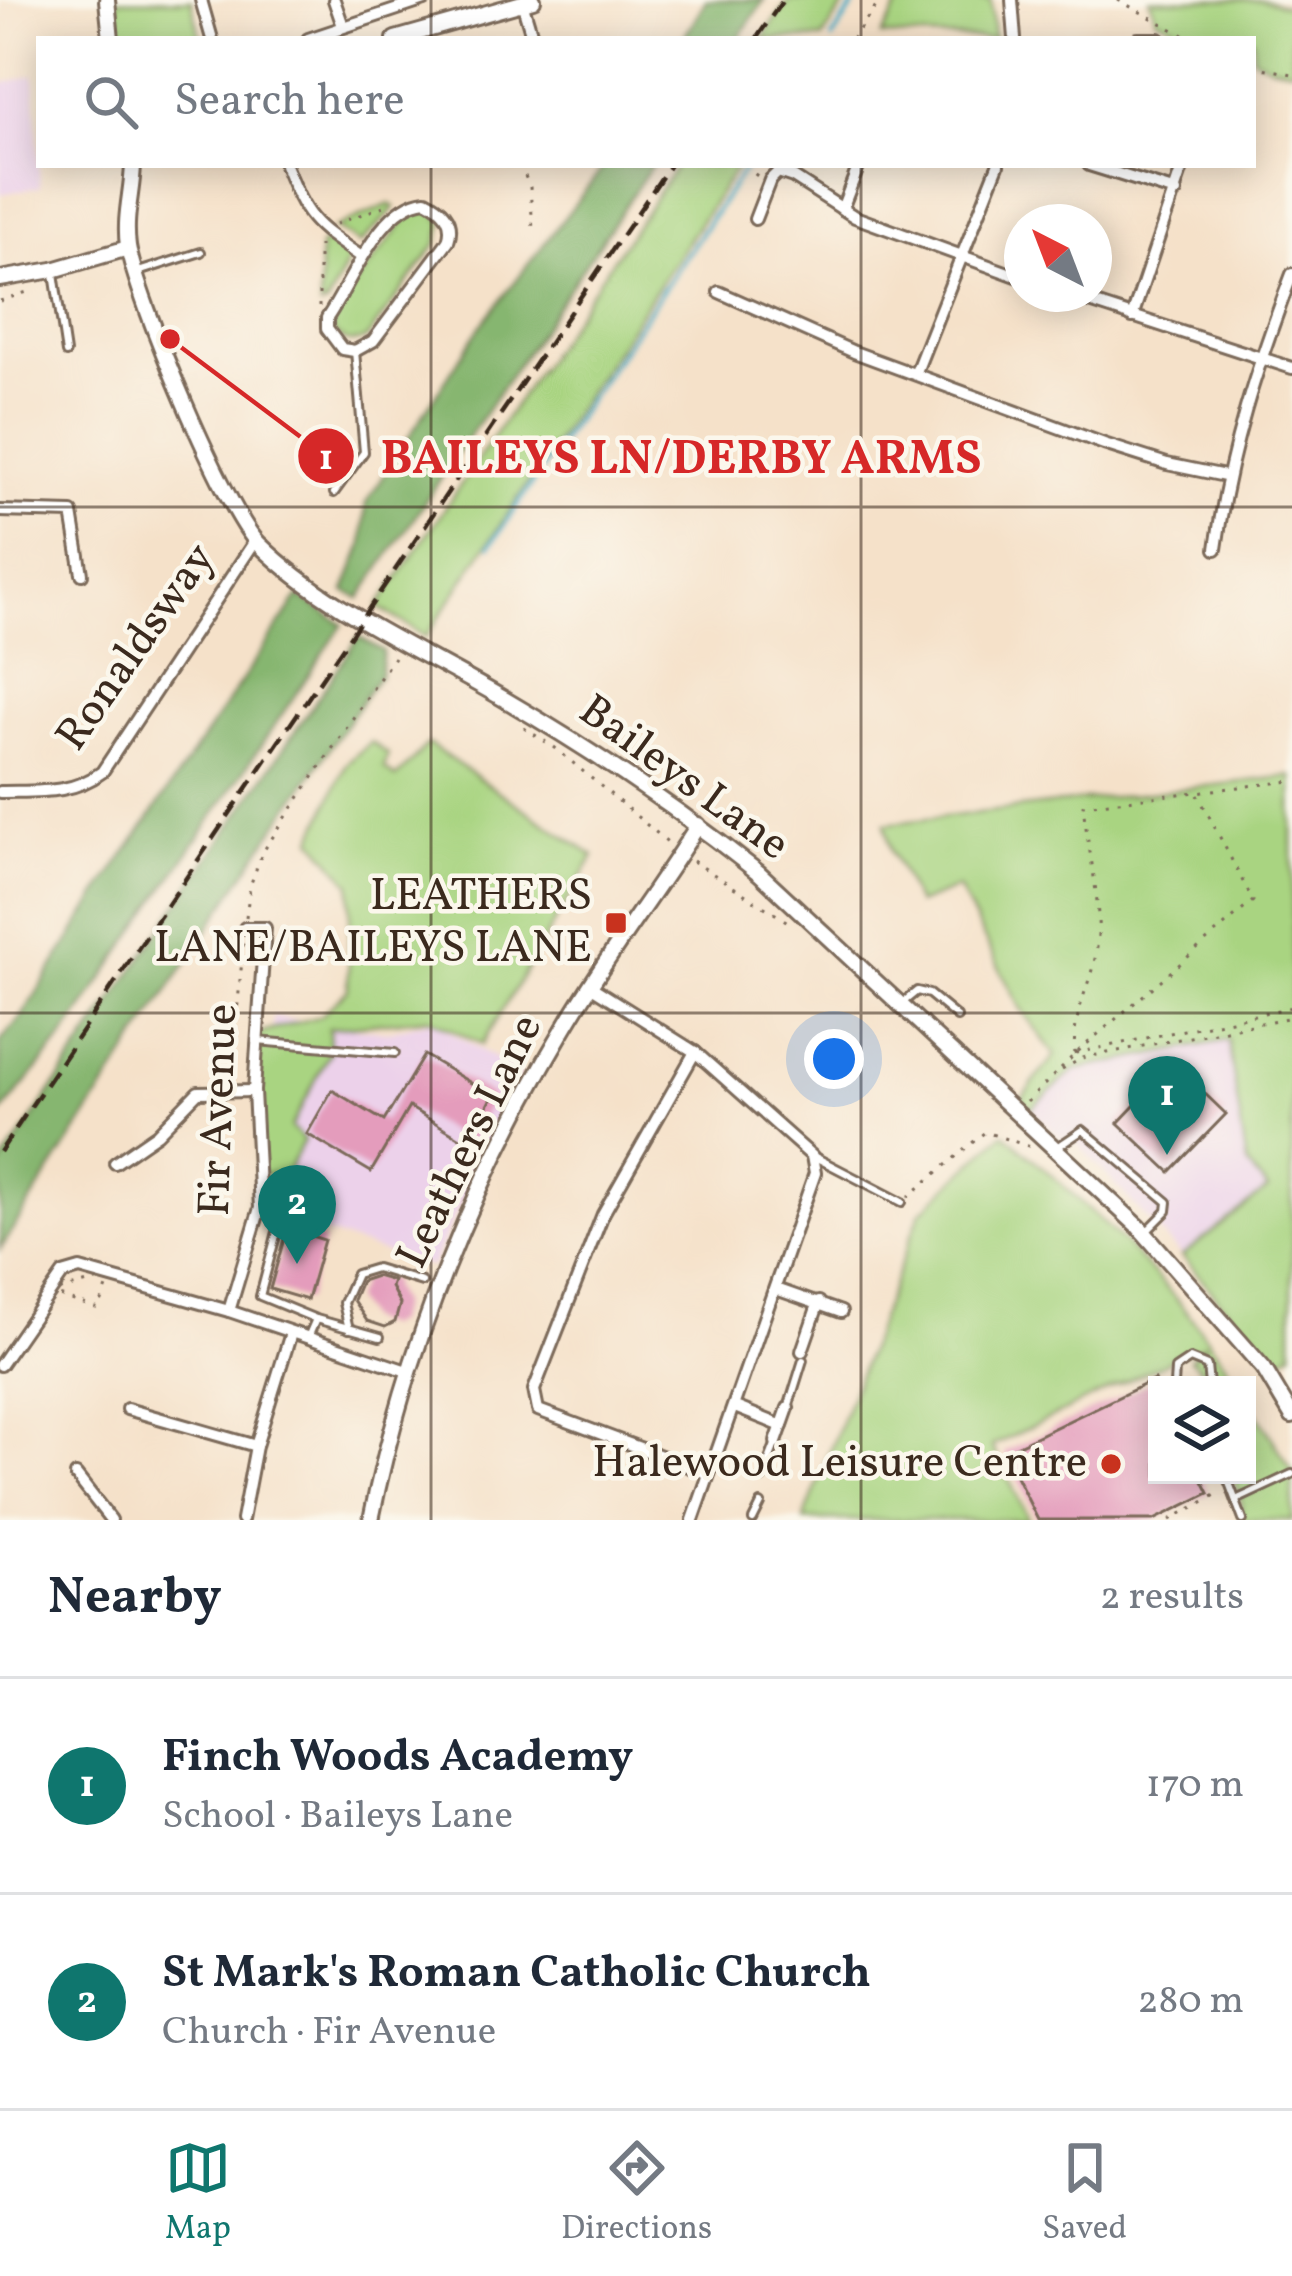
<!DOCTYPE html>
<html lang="en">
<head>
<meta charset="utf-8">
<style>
  :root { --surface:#fff; --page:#f2f2f3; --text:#1f2937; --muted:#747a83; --line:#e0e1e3; --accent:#0f766e }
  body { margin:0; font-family:Vollkorn,serif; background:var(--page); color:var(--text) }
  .controls { position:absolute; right:36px; bottom:36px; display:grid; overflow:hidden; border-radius:0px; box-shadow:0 6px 30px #0003 }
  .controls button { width:108px; height:108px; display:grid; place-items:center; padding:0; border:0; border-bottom:3px solid var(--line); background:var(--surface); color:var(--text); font:60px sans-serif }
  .compass { position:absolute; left:1004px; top:204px; width:108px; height:108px; border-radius:50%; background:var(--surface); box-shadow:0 6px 30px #0003; rotate:318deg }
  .you { position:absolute; left:834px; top:1059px; width:42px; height:42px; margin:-30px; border:9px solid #fff; border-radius:50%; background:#1a73e8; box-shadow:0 0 0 18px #1a73e833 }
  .badge { display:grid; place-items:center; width:78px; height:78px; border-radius:50%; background:var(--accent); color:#fff; font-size:39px; font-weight:700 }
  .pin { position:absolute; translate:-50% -99px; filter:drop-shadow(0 3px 6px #0008) }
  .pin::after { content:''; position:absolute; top:63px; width:42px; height:36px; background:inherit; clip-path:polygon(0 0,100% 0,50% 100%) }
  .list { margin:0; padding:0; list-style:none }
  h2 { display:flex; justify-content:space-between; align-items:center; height:156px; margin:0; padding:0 48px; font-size:51px }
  h2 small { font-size:39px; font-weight:400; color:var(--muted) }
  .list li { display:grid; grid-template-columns:78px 1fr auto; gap:36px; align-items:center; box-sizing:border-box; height:216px; padding:0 48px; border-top:3px solid var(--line) }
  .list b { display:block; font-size:45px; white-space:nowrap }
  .list p { margin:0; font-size:39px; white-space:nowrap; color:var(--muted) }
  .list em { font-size:39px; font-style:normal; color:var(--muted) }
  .icon { flex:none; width:66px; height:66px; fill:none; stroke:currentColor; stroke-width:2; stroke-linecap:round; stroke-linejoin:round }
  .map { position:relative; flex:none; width:1292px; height:1520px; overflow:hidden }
  .search { position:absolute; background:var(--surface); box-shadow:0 6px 30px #0003; left:36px; right:36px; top:36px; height:132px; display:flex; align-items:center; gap:30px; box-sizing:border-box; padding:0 42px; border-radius:0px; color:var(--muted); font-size:45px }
  .sheet { height:588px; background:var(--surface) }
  nav { display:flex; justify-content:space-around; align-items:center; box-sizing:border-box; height:168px; border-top:3px solid var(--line); background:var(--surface); font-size:33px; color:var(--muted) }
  nav a { display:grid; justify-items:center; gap:6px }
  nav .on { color:var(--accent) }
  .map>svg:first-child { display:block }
</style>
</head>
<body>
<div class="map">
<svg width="1292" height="1520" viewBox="0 0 1292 1520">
  <rect width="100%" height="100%" fill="#fbf7ec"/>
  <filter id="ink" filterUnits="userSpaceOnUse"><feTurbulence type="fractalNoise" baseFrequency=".00833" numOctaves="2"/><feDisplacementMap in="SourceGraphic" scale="24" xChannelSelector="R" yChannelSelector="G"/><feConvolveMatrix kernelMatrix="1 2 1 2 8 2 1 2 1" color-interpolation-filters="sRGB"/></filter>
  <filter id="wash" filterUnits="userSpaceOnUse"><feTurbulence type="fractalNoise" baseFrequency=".004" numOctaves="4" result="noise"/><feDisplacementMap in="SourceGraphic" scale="48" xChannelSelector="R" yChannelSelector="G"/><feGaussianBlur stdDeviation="2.7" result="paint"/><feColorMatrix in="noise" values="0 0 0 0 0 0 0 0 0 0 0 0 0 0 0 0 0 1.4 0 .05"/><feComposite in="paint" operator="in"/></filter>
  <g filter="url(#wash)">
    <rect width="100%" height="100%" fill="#f5e1c9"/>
    <g fill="#ecd1ea">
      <polygon points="34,75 40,187 0,194 0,84"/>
      <polygon points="273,1017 386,1032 431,1020 521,1074 431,1267 273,1217 274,1198 266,1126"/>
      <polygon points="1228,1040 1247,1165 1268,1189 1182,1256 1074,1140 1068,1145 1031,1109 1074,1070"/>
    </g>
    <g fill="#a9d481" stroke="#727f50" stroke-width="3">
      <polygon points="116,0 191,0 201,39 120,39"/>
      <polygon points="789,0 848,0 822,39 762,39"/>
      <polygon points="902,0 991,0 994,39 882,36"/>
      <polygon points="1150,0 1261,0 1292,7 1292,69 1269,65 1253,57 1253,39 1205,39 1156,18"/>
      <polygon points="677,165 738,165 426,637 378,607"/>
      <polygon points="390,204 395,207 392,211 360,244 334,228"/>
      <path d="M429,208l5,1 9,15 -6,19 -70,95c-15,7 -23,5 -34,-7l1,-20 80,-102z"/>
      <polygon points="327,241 347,255 348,261 327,304 320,307 320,246"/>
      <polygon points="371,742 388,754 384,768 396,778 428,744 594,856 482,1044 429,1018 329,1028 330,1052 291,1128 304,1140 286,1174 257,1175 258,1034 320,1016 348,989 351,884 313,839 347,763"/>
      <polygon points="1292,776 1292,1352 1273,1363 1182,1256 1268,1189 1247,1165 1228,1040 1075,1070 1031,1109 1021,1099 1055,1055 1021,1009 958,888 917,904 891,851 885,824"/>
      <path d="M1004,1133c87,77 174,152 235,252h-31l3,-7 -21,-19 16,-16 -214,103 37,74h-225l116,-307z"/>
      <polygon points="1247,1397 1292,1471 1292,1520 1241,1520 1241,1501 1232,1475 1247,1475"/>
    </g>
    <g fill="#86b66f" stroke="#607046" stroke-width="3">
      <polygon points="706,0 764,0 738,39 683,39"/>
      <polygon points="605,165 652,165 360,598 345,591 363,545 366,503 480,327"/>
      <polygon points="299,596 343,624 63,1038 0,1115 0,1042 23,1015 99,893"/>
      <polygon points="359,637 383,651 380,674 256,856 0,1249 0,1167"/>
    </g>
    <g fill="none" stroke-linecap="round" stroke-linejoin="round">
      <g stroke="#45acc5" stroke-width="4.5">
        <polyline points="832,39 858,0"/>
        <polyline points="490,546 747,165"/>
      </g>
    </g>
    <g id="blocks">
      <g fill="#e49cbc">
        <polygon points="424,1055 493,1096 469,1143 409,1107 371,1172 307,1134 332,1090 384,1121"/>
        <polygon points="1174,1064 1226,1114 1170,1172 1118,1123"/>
        <polygon points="287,1228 324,1240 307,1300 270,1289"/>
        <polygon points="376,1276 393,1281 391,1287 400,1304 395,1322 385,1327 367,1321 353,1300 361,1281"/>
        <polygon points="1154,1380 1157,1387 1157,1475 1200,1475 1209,1493 1154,1520 1038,1520 1004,1452"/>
      </g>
    </g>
  </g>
  <g filter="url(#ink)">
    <use href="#blocks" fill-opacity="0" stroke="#7c6a5a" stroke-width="3"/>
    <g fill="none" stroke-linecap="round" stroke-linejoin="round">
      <defs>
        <g id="service">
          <polyline points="138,272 201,252"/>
          <polyline points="54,273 66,353"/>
          <polyline points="334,493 364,452 355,351"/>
          <polyline points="901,1004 917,991 929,994 957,1017"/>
          <polyline points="257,1041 395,1053"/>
          <polyline points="1056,1148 1083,1130 1168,1202 1167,1211 1145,1233"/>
          <polyline points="815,1157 902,1202"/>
          <polyline points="278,1228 260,1296 316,1319"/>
          <polyline points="349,1329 343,1303 356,1274 376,1268 422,1282"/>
          <polyline points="309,1335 316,1319 380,1337"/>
          <polyline points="1174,1385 1175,1369 1190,1359 1207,1366 1209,1385"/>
          <polyline points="788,1408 803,1360"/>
          <polyline points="1226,1475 1243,1520"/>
          <polyline points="762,1478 776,1442"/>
          <polyline points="1236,1500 1292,1474"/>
          <polyline points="753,1520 761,1504"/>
        </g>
        <g id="minor">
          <polyline points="201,0 212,39"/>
          <polyline points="334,0 343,26"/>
          <polyline points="1012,0 1015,39"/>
          <polyline points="522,2 533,39"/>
          <polyline points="308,39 425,0"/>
          <polyline points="1138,39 1159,39"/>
          <path d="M285,165c22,55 27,58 75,91"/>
          <polyline points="1089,165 1176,192"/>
          <path d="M426,200c18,9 29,21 22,41l-75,100 -18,10 -13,-2 -15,-20v-11c24,-34 52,-113 99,-118z"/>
          <polyline points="842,209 859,165"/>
          <polyline points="755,219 770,180 778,172 793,177 855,217 1022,278"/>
          <polyline points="719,292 854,352 1104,444 1167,464 1225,476"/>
          <polyline points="1065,294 1292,368"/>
          <polyline points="1132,317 1183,165"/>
          <polyline points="916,372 998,165"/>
          <polyline points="0,511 72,513 82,574"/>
          <path d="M1216,549c13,-98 41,-183 76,-275"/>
          <path d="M0,792c37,-1 72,3 102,-20l153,-231"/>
          <polyline points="590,986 695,1052 812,1156 815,1173 693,1520"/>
          <polyline points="695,1052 603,1214 534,1390 538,1410 709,1474"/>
          <polyline points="115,1163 157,1134 198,1092 254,1091"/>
          <polyline points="776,1289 841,1312"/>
          <polyline points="229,1311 260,1208 254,1091 265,928 245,928"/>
          <polyline points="802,1351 819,1302"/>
          <polyline points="0,1365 63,1274 80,1269 229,1311 410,1372"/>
          <polyline points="735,1407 782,1426"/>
          <polyline points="127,1409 256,1446"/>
          <polyline points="776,1442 788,1408"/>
          <polyline points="76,1475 111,1520"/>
          <polyline points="242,1520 256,1446 291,1333"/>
        </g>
        <g id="tertiary">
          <polyline points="107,0 111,39"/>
          <polyline points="395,39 533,0"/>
          <path d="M133,165c-1,28 -9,52 -5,81 8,50 97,265 131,298 68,67 164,107 245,155 89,52 175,110 255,174l380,354 125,142 28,47"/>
          <polyline points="0,279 53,270 128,248"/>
          <path d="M371,1520c34,-171 103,-340 192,-490 41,-71 92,-136 135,-205"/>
        </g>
      </defs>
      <use href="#service" stroke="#7c6a5a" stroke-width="12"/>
      <use href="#minor" stroke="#7c6a5a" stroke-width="16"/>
      <use href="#tertiary" stroke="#7c6a5a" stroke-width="20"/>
      <g stroke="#7c6a5a" stroke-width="3" stroke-dasharray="3 9" stroke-linecap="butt">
        <polyline points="1118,0 1191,39"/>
        <polyline points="852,39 881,0"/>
        <polyline points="1253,66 1292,74"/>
        <polyline points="520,165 530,187 533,230"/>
        <polyline points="755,176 763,165"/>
        <polyline points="336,224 389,204"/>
        <polyline points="0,301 27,292 30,287"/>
        <polyline points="319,307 319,245"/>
        <polyline points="524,728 546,742"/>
        <polyline points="554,747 671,845"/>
        <polyline points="693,861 791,924"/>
        <polyline points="246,917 250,886 262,853 394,657"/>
        <polyline points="1076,1053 1292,1007"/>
        <path d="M1075,1054c-4,-36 14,-66 21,-100 8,-46 -8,-102 -13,-149l209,-24"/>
        <polyline points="1062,1070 1082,1058 1292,1017"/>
        <polyline points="231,1078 244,938"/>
        <polyline points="1027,1102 1075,1054 1253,901 1198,795"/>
        <polyline points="908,1197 985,1132 1034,1148"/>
        <polygon points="111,1277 99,1309 50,1293"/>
        <polyline points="1170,1520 1221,1492"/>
      </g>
      <use href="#service" stroke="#fff" stroke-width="6"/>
      <use href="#minor" stroke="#fff" stroke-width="10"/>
      <use href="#tertiary" stroke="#fff" stroke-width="14"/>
      <g stroke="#3b2a1e" stroke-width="4.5" stroke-dasharray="18 9" stroke-linecap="butt">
        <polyline points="756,39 783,0"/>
        <polyline points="0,1152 670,165"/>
      </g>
    </g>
  </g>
  <path fill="none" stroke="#3b2a1e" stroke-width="3" stroke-opacity="0.55" d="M431,0v39M861,0v39M431,165v1355M861,165v1355M0,507h1292M0,1013h1292"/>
  <g fill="#c8321e" stroke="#fbf7ec" stroke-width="4.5">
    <rect x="604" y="911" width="24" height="24" rx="6"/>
    <circle cx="1111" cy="1464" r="12"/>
  </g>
  <g text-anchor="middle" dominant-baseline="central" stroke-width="9" stroke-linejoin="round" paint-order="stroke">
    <g font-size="45" fill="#3b2a1e" stroke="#fbf7ec">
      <text transform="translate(137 648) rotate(-55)">Ronaldsway</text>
      <text transform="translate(683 779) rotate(36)">Baileys Lane</text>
      <text transform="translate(220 1110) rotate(-88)">Fir Avenue</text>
      <text transform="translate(471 1142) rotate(-64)">Leathers Lane</text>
    </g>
    <g font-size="45" fill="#3b2a1e" stroke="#fbf7ec" text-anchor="end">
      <text x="592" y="897">LEATHERS<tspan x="592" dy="52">LANE/BAILEYS LANE</tspan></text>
      <text x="1087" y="1464">Halewood Leisure Centre</text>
    </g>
  </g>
  <path fill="none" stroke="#d62828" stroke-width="4.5" d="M170 339L326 456"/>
  <g fill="#d62828" stroke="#fbf7ec" stroke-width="4.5">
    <circle cx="170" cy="339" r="12"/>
    <circle cx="326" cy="456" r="30"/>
  </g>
  <g font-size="36" text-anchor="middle" font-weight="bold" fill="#fff">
    <text x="326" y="469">1</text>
  </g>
  <g font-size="48" text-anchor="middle" font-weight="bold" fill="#d62828" stroke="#fbf7ec" stroke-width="9" stroke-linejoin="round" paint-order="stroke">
    <text x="681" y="473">BAILEYS LN/DERBY ARMS</text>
  </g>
</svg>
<div class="controls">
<button><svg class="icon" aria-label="layers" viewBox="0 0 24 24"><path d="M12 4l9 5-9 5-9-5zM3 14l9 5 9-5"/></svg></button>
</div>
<svg class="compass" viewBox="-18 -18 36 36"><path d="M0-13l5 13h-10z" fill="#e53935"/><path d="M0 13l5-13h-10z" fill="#747a83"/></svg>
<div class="you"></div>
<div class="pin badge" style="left:1167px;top:1155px">1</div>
<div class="pin badge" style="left:297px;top:1264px">2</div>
<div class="search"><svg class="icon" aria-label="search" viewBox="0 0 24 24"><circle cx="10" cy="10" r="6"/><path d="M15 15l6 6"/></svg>Search here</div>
</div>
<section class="sheet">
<h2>Nearby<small>2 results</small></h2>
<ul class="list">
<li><span class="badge">1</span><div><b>Finch Woods Academy</b><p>School · Baileys Lane</p></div><em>170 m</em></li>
<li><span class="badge">2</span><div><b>St Mark's Roman Catholic Church</b><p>Church · Fir Avenue</p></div><em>280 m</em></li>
</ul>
</section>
<nav>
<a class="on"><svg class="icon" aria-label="map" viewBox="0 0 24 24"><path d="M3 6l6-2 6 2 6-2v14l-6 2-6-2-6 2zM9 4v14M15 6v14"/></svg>Map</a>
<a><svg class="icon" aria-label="directions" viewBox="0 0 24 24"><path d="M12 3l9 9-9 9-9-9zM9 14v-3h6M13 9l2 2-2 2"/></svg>Directions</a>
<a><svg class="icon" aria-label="saved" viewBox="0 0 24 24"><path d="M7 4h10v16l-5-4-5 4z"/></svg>Saved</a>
</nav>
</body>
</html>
